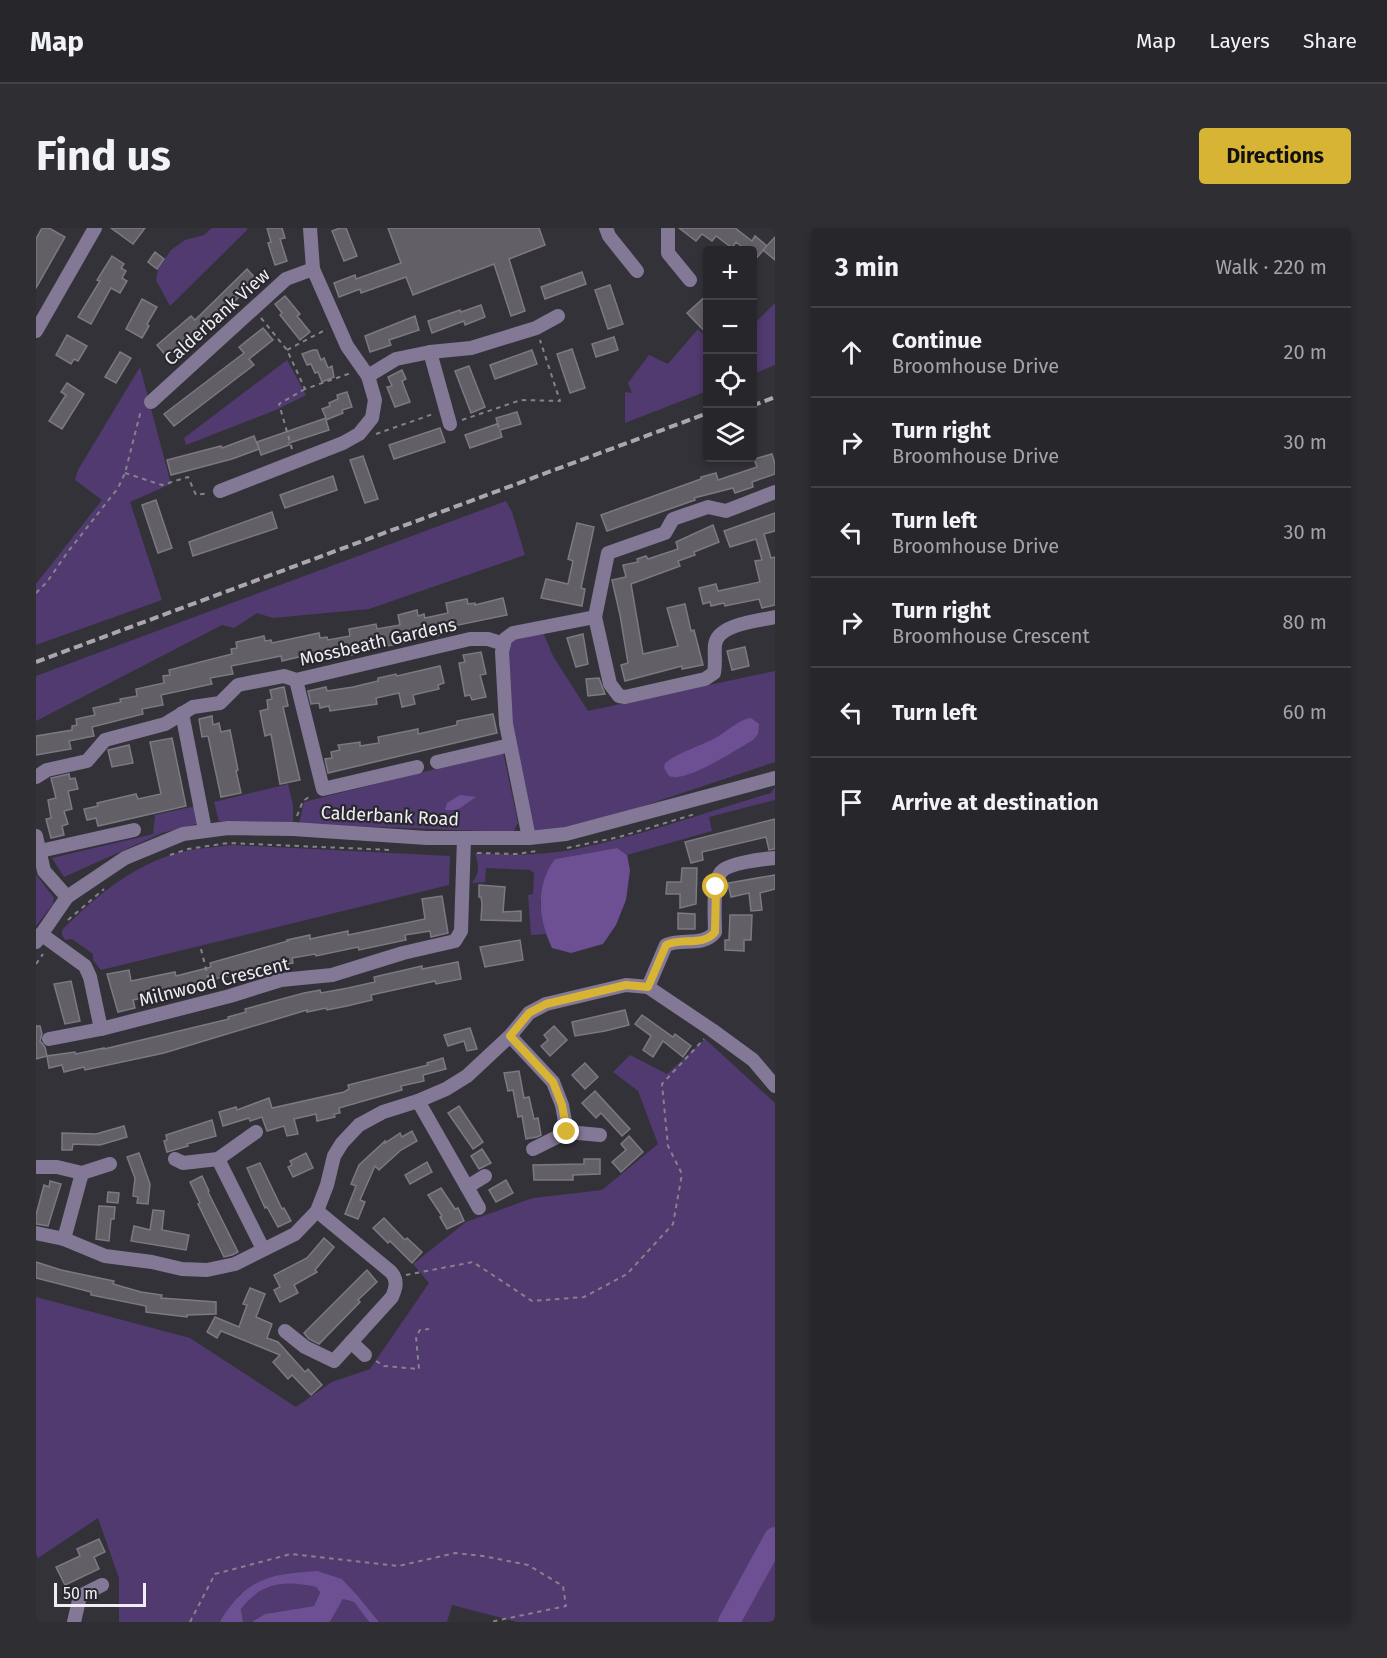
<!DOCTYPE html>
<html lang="en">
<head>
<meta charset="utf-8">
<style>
  :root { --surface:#27262b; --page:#2f2e33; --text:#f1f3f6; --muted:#a4a5a9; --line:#434347; --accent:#d8b434 }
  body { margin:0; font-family:"Fira Sans",sans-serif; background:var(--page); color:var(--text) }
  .controls { position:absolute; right:18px; top:18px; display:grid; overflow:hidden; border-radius:6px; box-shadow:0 3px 9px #0003 }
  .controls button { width:54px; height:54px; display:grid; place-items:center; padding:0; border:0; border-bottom:2px solid var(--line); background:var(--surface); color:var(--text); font:30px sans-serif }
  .scale { position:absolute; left:18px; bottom:15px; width:92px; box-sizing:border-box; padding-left:6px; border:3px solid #f0eef3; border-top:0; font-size:16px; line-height:21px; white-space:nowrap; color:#f0eef3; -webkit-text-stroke:4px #2a282f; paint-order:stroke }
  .stop { position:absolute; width:18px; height:18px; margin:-14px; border:4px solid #d8b434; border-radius:50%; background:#fff }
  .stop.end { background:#d8b434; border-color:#fff; box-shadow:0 2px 6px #0008 }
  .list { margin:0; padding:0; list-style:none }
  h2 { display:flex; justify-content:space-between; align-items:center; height:78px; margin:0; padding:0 24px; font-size:26px }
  h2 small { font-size:20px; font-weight:400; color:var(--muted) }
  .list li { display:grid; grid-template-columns:39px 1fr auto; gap:18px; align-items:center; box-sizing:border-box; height:90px; padding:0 24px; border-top:2px solid var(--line) }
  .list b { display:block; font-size:22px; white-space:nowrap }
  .list p { margin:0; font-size:20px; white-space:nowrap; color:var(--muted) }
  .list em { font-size:20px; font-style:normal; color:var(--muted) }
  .icon { flex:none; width:33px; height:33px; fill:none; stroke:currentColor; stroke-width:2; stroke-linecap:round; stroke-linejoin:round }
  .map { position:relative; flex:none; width:739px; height:1394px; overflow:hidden; border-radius:6px }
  header { display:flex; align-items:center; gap:36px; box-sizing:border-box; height:84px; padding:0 30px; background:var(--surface); border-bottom:2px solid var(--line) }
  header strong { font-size:28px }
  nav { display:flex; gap:33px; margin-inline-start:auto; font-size:21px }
  .intro { display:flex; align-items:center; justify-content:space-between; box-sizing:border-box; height:144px; padding:0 36px }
  h1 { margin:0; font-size:42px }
  .button { padding:15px 27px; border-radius:6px; background:var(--accent); color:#111; font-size:21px; font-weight:700 }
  main { display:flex; gap:36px; padding:0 36px }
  aside { flex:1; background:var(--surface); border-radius:6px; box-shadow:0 3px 9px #0003 }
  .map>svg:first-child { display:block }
</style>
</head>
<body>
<header>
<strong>Map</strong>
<nav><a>Map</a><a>Layers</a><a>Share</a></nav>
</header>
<div class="intro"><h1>Find us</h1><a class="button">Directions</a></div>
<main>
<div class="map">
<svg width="739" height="1394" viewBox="0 0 739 1394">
  <rect width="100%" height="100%" fill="#343239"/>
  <g fill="#513a6f">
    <polygon points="176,0 211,0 211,2 134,78 120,52 122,41 135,22 149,12 168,7"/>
    <polygon points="739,75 739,137 717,146 717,97"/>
    <polygon points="662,101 671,111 671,163 589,195 589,164 596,165 592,155 613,127 632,136"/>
    <polygon points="251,132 270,167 240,182 150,217 148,210"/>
    <polygon points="104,139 135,256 94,274 126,372 0,417 0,356 66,272 39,252 42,242"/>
    <polygon points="470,273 476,284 489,327 333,381 237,390 221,385 198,400 186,397 0,493 0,448"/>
    <polygon points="506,402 517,428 552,483 739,443 739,534 571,590 526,602 497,604 472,493 470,423 480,407"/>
    <polygon points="467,524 482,595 477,604 263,596 268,574"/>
    <polygon points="252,556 257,577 257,596 183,593 178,574"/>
    <path d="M739,559v13l-66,17 3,14 -85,24 -10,-7 -62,11 -15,44 6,31 -15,1 -3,-40 5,-1 1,-21 -4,-3 -44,-2 -1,14 -13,1c8,-10 7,-18 3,-30 33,2 68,3 101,-4 66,-13 130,-37 195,-56z"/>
    <polygon points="160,578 163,591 160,596 126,605 28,649 16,630 117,606 119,587"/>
    <path d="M196,617l218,11 -1,29 -348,85 -8,-10v-6l-21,-15 -7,1 -3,-5v-5c36,-36 77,-70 128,-80 14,-2 28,-3 42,-5z"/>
    <polygon points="0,646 18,670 17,676 0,698"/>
    <polygon points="669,811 739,875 739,1394 482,1394 416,1377 411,1394 343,1394 322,1368 306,1351 250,1346 204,1366 184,1394 83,1394 83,1350 62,1290 2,1330 0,1326 0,1069 154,1110 260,1179 296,1154 334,1141 393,1055 377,1036 430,994 497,970 566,962 622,916 602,863 577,844 594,827 631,846"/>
    <polygon points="258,1354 280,1359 284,1363 278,1378 229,1386 216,1394 207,1394 205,1381 213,1370 238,1355"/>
    <polygon points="307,1371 318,1374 333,1394 294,1394"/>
  </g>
  <g fill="#6c5093">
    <path d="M715,490l8,6 -1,10 -5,6c-16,9 -68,44 -84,36l-5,-8 1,-5c16,-12 36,-17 52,-26 12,-7 21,-17 34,-19z"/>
    <polygon points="424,567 440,569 421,582 409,582 411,575"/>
    <path d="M581,620l10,7 3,15 -4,30 -10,25 -13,19 -32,9 -19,-5c-14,-30 -17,-62 3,-89z"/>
    <path d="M281,1343l25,8 16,17 21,26h-10l-15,-20 -11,-3 -13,23h-78l13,-8 49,-8 6,-14 -4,-5c-32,-7 -54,-5 -75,22l2,13h-23c3,-7 8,-13 13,-19 24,-29 49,-29 84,-32z"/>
  </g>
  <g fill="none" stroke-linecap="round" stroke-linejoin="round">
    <polyline stroke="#6c5093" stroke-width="22" points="693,1394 739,1310"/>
  </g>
  <g fill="#625f67" stroke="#7c7982" stroke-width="1.5">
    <polygon points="6,0 13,0 29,9 0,60 0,11"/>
    <polygon points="75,0 109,0 97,16"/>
    <polygon points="231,0 246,0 249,10 244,11 251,33 239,37 232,15 235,14"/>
    <polygon points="304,0 310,0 321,28 308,33 296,3"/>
    <polygon points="352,0 503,0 509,17 473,31 489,83 475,88 458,36 377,67 370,49 325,65 324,61 303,69 298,55 319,47 320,51 365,35"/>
    <polygon points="643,0 699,0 716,13 719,8 731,18 717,34 717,22 707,22 709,21 700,14 696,20 680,8 676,13 666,6 660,13"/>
    <polygon points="739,9 739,32 727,22"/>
    <polygon points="119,24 128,31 121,41 112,34"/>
    <polygon points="76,28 88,36 85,40 90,43 86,50 91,53 84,65 75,60 55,96 42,89 64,53 61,52"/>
    <polygon points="211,41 221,52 178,93 176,91 131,129 121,117 155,88 159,92"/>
    <polygon points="546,44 550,56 509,71 505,59"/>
    <polygon points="574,57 587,96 572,101 559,62"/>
    <polygon points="672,66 672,107 651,85"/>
    <polygon points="249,68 264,86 261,88 274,104 264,112 244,87 246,85 239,76"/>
    <polygon points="106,71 121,79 111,96 113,98 106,110 90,101"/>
    <polygon points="445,77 449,89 429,97 428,93 396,105 392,93 424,82 425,84"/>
    <polygon points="379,88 383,102 353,112 355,117 334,124 329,108"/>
    <polygon points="227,100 237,112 213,131 218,137 138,198 128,186 208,125 203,119"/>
    <polygon points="31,107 51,118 42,133 38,131 35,136 20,127"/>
    <polygon points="578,109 582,122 560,129 556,116"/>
    <polygon points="536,121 549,160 534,165 521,126"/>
    <polygon points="277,122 281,122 285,132 288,130 292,140 296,138 298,149 286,154 282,144 279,145 275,136 271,137 266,126"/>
    <polygon points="496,122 501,136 459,151 454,137"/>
    <polygon points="84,124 95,130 80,155 69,149"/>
    <polygon points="433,138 449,179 435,185 419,143"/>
    <polygon points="366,142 370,151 366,153 374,174 359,179 351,159 356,158 352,149"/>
    <polygon points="31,155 48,166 26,201 13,193 30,167 25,164"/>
    <polygon points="311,164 316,179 306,182 307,185 290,192 293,202 253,215 253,217 225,227 221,214 290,190 286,181 294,178 293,175 302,171 301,167"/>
    <polygon points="481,184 485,196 464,202 466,209 434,220 429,207 461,196 463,200 460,190"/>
    <polygon points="404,200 409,214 358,231 353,217"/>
    <polygon points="218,208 223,221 196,231 135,247 131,232 185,218 186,220"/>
    <polygon points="736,226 739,236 739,246 716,254 717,259 699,265 697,260 658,270 659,272 571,303 565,287 665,251 665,249 680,245 682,252 721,239 718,231"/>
    <polygon points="327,228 342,271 329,275 314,232"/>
    <polygon points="297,248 301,262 249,280 244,267"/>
    <polygon points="120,272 136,320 122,325 106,277"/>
    <polygon points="236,284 241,300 157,328 153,314"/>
    <polygon points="739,285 739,303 728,306 735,330 739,329 739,377 726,380 723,371 689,378 688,375 675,378 674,374 667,376 663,360 680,356 682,363 724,354 719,333 726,332 720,311 694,319 688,303"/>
    <polygon points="541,295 558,299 545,360 549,361 546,378 505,370 510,351 532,356 537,333 532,331"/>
    <polygon points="677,297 683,314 658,324 659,327 642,333 644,338 595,356 607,426 642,418 631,380 649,376 655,403 658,402 667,437 646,441 646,438 589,453 585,437 592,435 584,387 576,352 590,349 587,337 602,334 601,331 610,328 612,331 642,321 640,314"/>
    <polygon points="467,370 471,387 417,398 418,403 399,408 398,402 368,409 369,415 351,418 350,414 319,421 320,426 301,430 300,426 272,431 271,427 246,433 245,428 195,438 197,446 174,450 176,456 125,467 127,477 106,481 107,486 56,499 58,508 33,513 35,521 0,527 0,508 36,502 36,498 41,497 40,491 59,487 57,480 85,474 84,471 101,468 100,461 128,455 127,448 134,447 133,442 196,426 195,421 201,420 200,414 228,408 229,413 235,412 236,415 283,405 284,410 291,409 292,412 314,408 313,401 340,396 341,401 364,397 362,387 381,382 382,388 388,386 389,390 412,385 410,375 431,371 432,376 439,375 439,377"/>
    <polygon points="547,406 552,436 540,439 531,410"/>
    <polygon points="709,419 713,438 696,442 691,423"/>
    <polygon points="445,424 450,446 444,447 450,469 436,472 434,467 429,468 423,435 429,434 427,427"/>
    <polygon points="404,438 408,455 402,457 403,461 377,467 379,476 366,479 363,465 340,470 341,476 294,483 293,478 284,480 283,475 275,476 272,463 290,459 291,463 317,459 342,453 342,450 360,446 361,448"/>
    <polygon points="563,450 569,466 552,468 550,451"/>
    <polygon points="248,459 252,478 247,479 264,552 244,556 235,506 229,508 224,483 232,481 231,472 236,471 234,462"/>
    <polygon points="457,486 461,505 292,545 289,531 296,530 295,524 304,522 302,517 324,514 324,518 343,515 342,509 382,501 382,506 421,497 421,493"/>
    <polygon points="176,488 177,497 183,495 185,504 194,502 202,542 200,543 205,565 185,569 172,508 166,509 163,491"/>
    <polygon points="136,510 150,578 62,598 60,590 51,592 48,581 62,578 61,575 100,566 102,571 125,566 114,514"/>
    <polygon points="93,517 97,535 76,539 72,522"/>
    <polygon points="33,546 34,551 39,550 42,561 32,563 36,581 28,583 32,596 26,598 28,607 15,610 10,591 15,590 12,572 20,570 15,550"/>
    <polygon points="739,591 739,621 733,622 730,609 666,624 667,632 655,635 649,614"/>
    <polygon points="646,640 661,640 660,676 644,680 644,666 630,666 631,654 645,654"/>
    <polygon points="739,647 739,661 724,665 726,682 715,683 713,665 695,669 692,655"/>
    <polygon points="443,657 469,659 467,684 485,683 485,693 445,692 446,676 445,669 443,669"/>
    <polygon points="406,668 412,705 395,709 394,703 369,707 370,712 323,722 322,719 280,728 279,726 256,730 257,735 223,740 167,754 169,761 149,766 148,761 97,772 99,780 82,784 71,746 93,742 95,753 139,744 140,748 175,739 174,735 252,713 251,712 274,707 274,711 312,703 312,707 389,691 386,671"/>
    <polygon points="642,685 659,686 659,701 642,701"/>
    <polygon points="694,687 716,687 715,712 708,712 708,723 689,722 689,712 693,712"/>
    <polygon points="484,712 487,732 449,739 444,719"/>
    <polygon points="422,734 425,751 400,756 399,753 335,767 336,772 311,778 291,782 290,780 271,784 271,782 128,825 49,842 48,839 28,844 26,837 13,840 11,828 39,824 40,826 68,820 68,821 193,791 192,789 210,784 209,781 268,765 284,762 285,765 312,760 339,754 338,749 386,738 386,741"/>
    <polygon points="35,753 44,793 29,796 18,756"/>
    <polygon points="589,782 593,797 569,803 539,808 536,794"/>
    <polygon points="606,787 637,809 639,806 655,818 647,829 627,813 617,829 607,822 615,808 599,796"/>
    <polygon points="0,798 4,798 6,806 4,813 9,819 11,828 0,831"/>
    <polygon points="518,798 531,812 514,828 505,818 512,812 508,807"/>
    <polygon points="434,800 441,821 431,823 428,813 412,818 408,807"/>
    <polygon points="407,830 410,841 387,847 388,853 365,858 366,862 303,880 304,885 298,886 299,889 281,893 280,886 258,891 262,906 251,908 248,898 231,903 226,889 214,893 213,890 187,898 183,884 200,879 201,882 233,870 236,880 308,864 313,861 312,857 392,837 391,835"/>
    <polygon points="549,835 562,849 549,861 536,847"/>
    <polygon points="483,843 488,870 493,869 498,891 502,890 505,907 501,909 490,911 486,888 482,889 477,862 472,863 468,845"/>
    <polygon points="559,863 594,901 586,908 565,885 560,890 546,875"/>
    <polygon points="423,878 447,914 437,921 412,885"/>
    <polygon points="176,892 180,908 151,916 152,918 131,924 128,913 131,912 130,907"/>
    <polygon points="88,898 91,909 64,917 37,916 36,922 26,922 26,905 60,906"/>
    <polygon points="376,903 381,913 365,922 343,942 339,938 324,972 329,974 322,991 309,986 320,958 315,956 323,937 349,913 349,915 364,905 366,909"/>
    <polygon points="593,908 607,924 585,944 576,934 590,922 585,916"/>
    <polygon points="446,921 455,935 443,941 435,928"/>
    <polygon points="103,925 114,956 112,976 101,975 102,969 97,968 99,950 91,929"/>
    <polygon points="270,925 277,940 257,949 252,939 256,937 254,933"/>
    <polygon points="548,931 564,931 564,946 537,947 537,952 498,952 497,937 548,936"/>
    <polygon points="391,934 396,944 374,956 369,947"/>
    <polygon points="224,935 246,981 248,980 255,993 242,999 231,979 229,980 211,940"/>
    <polygon points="166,948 173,963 172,964 202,1024 196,1027 188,1029 162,976 164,975 154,954"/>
    <polygon points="470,952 477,965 460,974 453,962"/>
    <polygon points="14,953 25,956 12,998 0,996 0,987 8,957 13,959"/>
    <polygon points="405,960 419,981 422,980 428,993 411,1001 404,989 406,988 392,967"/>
    <polygon points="72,964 83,965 82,975 71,974"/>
    <polygon points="63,978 79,979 78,991 75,991 73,1013 60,1011"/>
    <polygon points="117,982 128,983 126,1002 153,1007 150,1022 95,1013 98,998 114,1002"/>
    <polygon points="348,990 369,1012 371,1010 386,1024 376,1035 354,1013 352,1015 337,1000"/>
    <polygon points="288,1010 298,1019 279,1042 281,1044 258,1057 262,1065 244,1074 238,1062 244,1059 238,1047 271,1030"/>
    <polygon points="0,1034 25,1042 78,1053 77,1056 105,1064 126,1067 125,1070 180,1074 180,1086 151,1087 151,1089 110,1084 110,1078 55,1067 55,1064 0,1050"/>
    <polygon points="331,1042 341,1054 322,1072 324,1074 283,1116 273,1111 268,1105"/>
    <polygon points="214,1060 229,1066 220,1089 236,1096 231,1110 242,1114 269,1144 272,1141 286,1157 275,1167 256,1147 252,1151 237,1134 244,1127 185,1103 181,1110 171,1104 179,1089 203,1099 211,1077 207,1076"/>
    <polygon points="63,1311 69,1324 58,1329 63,1341 29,1357 20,1339 44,1328 41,1321"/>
  </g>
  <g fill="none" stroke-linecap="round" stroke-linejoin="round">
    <g stroke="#85838a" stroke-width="2" stroke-dasharray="4.5 4.5" stroke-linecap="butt">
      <polyline points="225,90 251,122 269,161 315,145"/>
      <polyline points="251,122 291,101"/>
      <polyline points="426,192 485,172 524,173 504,112"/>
      <polyline points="340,206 397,186"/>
      <polyline points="256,221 243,176 269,161"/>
      <polyline points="89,245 126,257 152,249 160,267 173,265"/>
      <polyline points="0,365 11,354 31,325 82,260 89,245 104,186 107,183"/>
      <polyline points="261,588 267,573 276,567"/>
      <polyline points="531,620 583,609 659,586"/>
      <polyline points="441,625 480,626 501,623"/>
      <polyline points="134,627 152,621 192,615 355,622"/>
      <polyline points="32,692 68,661"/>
      <polyline points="165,721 175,761"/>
      <polyline points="0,736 7,726"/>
      <polyline points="370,1047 437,1034 496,1073 548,1069 591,1046 637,996 646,946 632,918 626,856 668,811"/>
      <polyline points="340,1133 348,1138 383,1141 380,1109 384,1102 393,1101"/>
      <polyline points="154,1394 179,1346 255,1326 362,1338 419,1325 447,1328 492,1337 527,1358 530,1378 454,1394"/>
    </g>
    <g stroke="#847897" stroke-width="14">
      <polyline points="570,0 573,8 601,43"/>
      <polyline points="632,0 632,25 654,52"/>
      <polyline points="0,103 59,0"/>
      <polyline points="394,124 414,196"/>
      <polyline points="332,148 360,131 394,124 435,120 500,100 522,88"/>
      <polyline points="115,174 250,51 277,41"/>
      <polyline points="184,263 307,215 323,206 336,190 339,172 332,148 311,118 277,41 274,0"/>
      <path d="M559,389l15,67 9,12 6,1 80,-18 9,-6c2,-10 0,-18 1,-28 2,-21 43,-24 60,-28"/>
      <polyline points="260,452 287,561 381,539"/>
      <polyline points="146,485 169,602"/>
      <polyline points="401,534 474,517"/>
      <polyline points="0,549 11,542 51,533 69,512 129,496 157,479 184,475 202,457 248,448 260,452 434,411 452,411 468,416"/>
      <polyline points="0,608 8,643 31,669"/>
      <polyline points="493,610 470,496 466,424 469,411 477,405 559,389 572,325 629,305 637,291 672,279 690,283 739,264"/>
      <polyline points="4,623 98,602"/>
      <polyline points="5,706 49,738 54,749 65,801 194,768 245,752 296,747 367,725 419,713 425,703 428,610"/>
      <polyline points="0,714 31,669 89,630 147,606 192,600 257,601 391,610 493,610 530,606 739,550"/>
      <path d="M612,759l18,-42c15,-7 38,2 49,-13 0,-14 -3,-49 6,-60 7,-9 42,-13 54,-14"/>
      <polyline points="474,808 517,854 526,877 531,904"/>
      <polyline points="13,811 65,801"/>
      <polyline points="382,873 443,980"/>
      <polyline points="497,921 531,904 564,907"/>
      <polyline points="139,931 147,935 182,931 220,904"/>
      <polyline points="182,931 227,1021"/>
      <polyline points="0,939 21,939 46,945 74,936"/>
      <polyline points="431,959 449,948"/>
      <polyline points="0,1005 28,1011 69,1028 116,1034 146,1041 171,1042 199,1036 259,1006 281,983 291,957 298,928 306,915 323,897 347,884 382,873 410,861 431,848 474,808 493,785 510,776 590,757 612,759 676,802 717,832 739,858"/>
      <polyline points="28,1011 46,945"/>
      <path d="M249,1103l20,16 29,14 58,-64c4,-9 6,-17 -1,-25l-74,-61"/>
      <polyline points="315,1114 329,1127"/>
      <polyline points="38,1394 44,1368 66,1357"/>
    </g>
    <g stroke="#aaa8ae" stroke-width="4" stroke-dasharray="9 4.5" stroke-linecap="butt">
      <polyline points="716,178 739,169"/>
      <polyline points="0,434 672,185"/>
    </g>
  </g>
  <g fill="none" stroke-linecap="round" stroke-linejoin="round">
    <path stroke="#d8b434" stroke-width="8" d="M531,904l-5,-27 -9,-23 -43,-46 19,-23 17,-9 80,-19 22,2 18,-42c16,-8 37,2 49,-13l1,-45"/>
  </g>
  <g text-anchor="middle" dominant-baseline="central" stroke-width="4.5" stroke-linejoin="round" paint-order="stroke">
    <g font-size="18" fill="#f0eef3" stroke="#2a282f">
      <text transform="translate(181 89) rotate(-42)">Calderbank View</text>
      <text transform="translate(342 414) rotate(-13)">Mossbeath Gardens</text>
      <text transform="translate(354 588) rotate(3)">Calderbank Road</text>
      <text transform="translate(178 754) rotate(-14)">Milnwood Crescent</text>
    </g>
  </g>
</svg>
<div class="controls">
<button>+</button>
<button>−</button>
<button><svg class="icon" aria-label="locate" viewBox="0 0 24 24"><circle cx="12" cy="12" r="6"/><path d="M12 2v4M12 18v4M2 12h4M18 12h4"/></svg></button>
<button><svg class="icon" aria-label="layers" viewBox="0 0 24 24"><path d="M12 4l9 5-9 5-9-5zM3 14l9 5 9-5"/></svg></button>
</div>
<div class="scale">50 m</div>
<div class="stop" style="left:680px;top:659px"></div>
<div class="stop end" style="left:531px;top:904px"></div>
</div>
<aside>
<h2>3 min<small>Walk · 220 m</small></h2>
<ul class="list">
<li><svg class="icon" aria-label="ahead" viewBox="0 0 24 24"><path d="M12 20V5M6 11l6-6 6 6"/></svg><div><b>Continue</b><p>Broomhouse Drive</p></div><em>20 m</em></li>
<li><svg class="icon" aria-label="right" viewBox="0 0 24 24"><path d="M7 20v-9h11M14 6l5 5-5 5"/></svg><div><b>Turn right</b><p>Broomhouse Drive</p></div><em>30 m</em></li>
<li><svg class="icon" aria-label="left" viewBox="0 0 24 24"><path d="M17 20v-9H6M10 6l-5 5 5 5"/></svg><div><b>Turn left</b><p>Broomhouse Drive</p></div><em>30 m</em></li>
<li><svg class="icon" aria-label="right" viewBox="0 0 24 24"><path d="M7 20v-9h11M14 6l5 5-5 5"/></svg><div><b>Turn right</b><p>Broomhouse Crescent</p></div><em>80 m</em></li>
<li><svg class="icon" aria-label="left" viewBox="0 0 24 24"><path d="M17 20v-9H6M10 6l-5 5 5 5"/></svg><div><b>Turn left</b></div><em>60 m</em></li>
<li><svg class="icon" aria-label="arrive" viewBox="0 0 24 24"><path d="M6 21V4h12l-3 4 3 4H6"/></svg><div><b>Arrive at destination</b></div></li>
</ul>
</aside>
</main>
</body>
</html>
